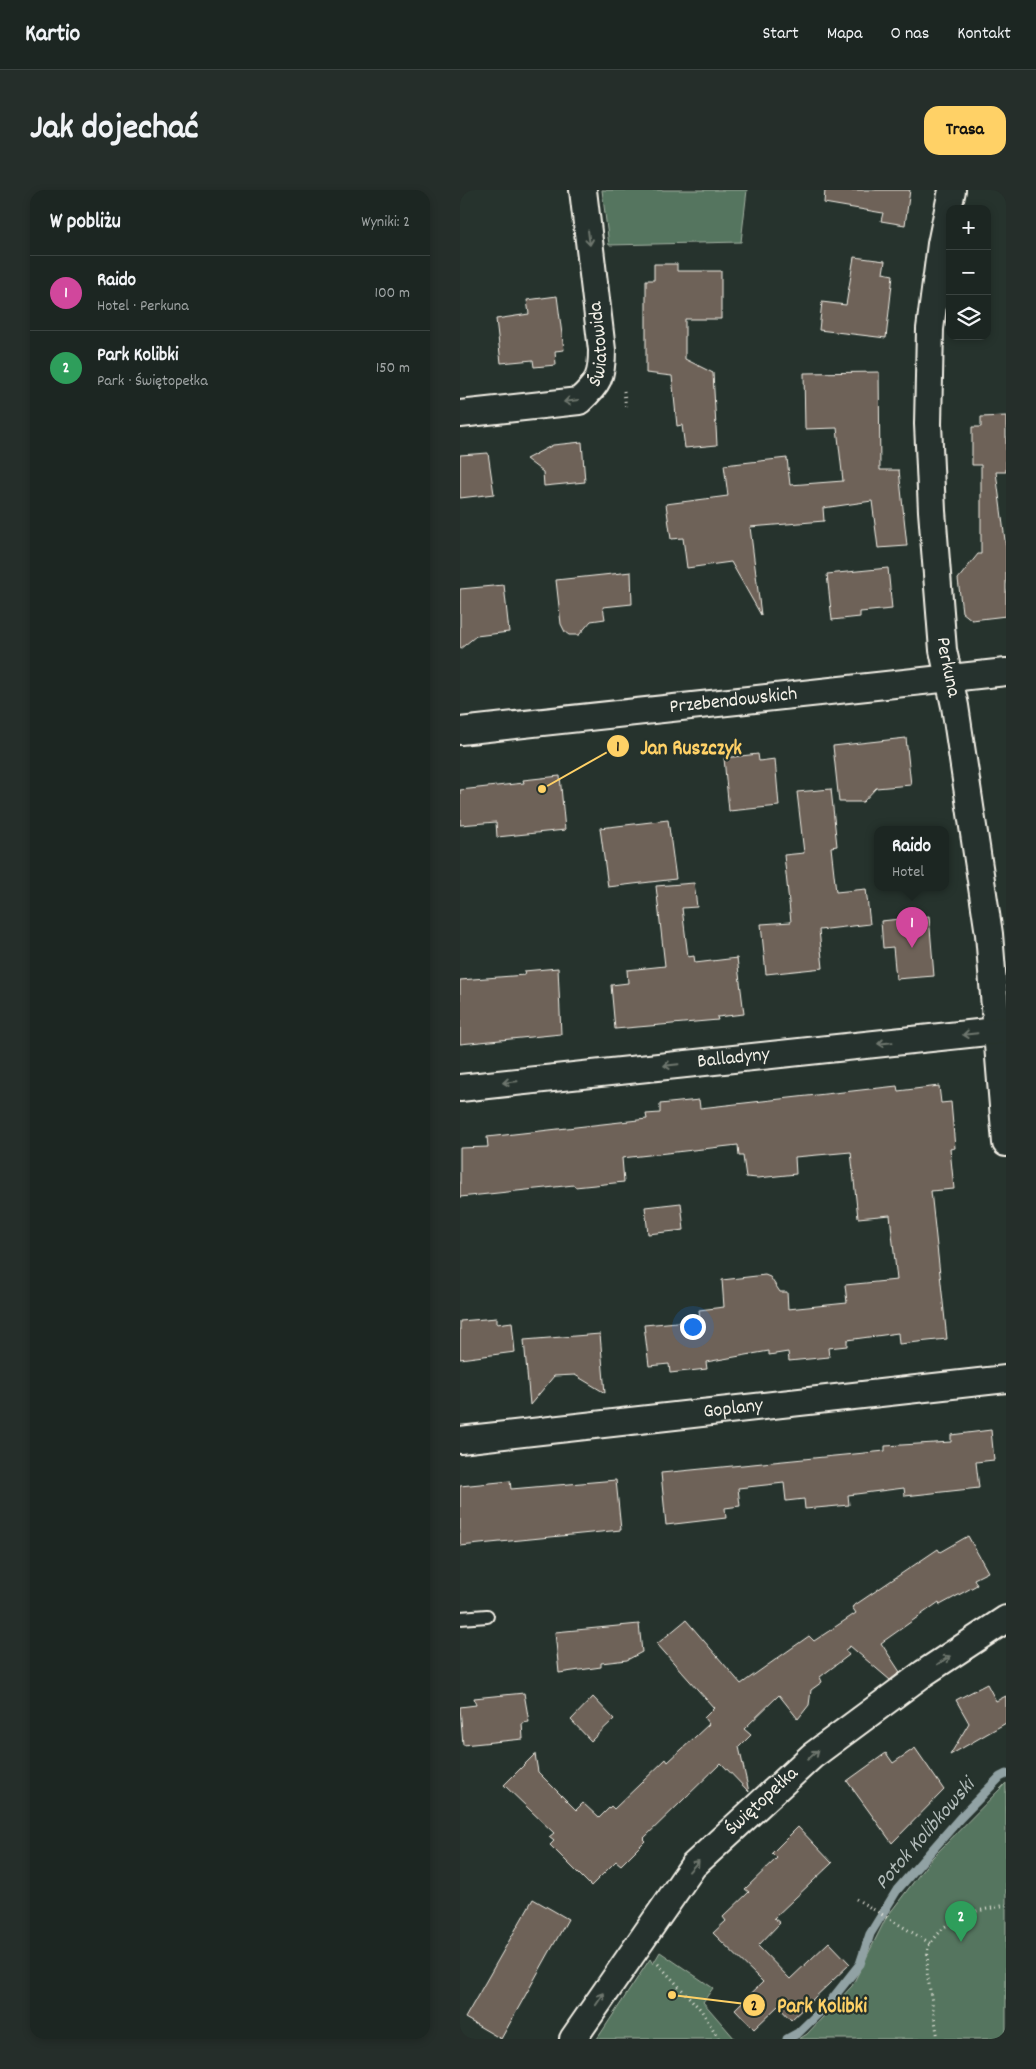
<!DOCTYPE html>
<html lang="pl">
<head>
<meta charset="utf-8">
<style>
  :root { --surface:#1c2622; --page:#252e2a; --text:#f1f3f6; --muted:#a0a5a5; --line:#3a4340; --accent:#ffd166 }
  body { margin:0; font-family:Dekko,sans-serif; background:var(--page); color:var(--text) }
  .controls { position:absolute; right:15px; top:15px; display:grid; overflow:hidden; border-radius:10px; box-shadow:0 2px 8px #0003 }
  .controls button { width:45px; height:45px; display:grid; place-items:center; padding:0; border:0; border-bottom:1px solid var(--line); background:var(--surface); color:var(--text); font:25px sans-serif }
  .you { position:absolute; left:232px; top:1136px; width:18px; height:18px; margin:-12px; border:4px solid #fff; border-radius:50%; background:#1a73e8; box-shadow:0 0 0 8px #1a73e833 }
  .badge { display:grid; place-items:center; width:32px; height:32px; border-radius:50%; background:var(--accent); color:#fff; font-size:16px; font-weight:700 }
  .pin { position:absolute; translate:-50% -41px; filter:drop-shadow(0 1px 2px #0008) }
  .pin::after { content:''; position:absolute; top:26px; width:18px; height:15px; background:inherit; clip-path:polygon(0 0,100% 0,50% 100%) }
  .popup { position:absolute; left:414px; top:636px; width:75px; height:65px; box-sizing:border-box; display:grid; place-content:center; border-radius:10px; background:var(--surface); filter:drop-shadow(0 1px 4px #0005); font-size:16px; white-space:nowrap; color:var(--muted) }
  .popup b { font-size:19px; color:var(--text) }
  .popup::after { content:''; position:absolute; left:50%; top:100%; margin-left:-10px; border:10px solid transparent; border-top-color:var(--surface) }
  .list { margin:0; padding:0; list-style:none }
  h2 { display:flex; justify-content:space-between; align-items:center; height:65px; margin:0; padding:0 20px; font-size:21px }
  h2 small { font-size:16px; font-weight:400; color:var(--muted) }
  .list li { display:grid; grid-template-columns:32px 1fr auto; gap:15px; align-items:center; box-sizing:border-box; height:75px; padding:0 20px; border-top:1px solid var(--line) }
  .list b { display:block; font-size:19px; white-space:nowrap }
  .list p { margin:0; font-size:16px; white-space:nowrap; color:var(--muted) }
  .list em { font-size:16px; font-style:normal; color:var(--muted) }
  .icon { flex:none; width:28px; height:28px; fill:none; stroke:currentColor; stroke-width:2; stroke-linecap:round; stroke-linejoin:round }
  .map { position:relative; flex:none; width:546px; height:1849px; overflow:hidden; border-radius:15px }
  header { display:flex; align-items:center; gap:30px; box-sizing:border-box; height:70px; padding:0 25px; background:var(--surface); border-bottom:1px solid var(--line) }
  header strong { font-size:24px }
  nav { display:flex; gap:28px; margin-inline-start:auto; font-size:18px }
  .intro { display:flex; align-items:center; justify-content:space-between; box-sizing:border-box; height:120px; padding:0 30px }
  h1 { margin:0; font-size:35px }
  .button { padding:12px 22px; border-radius:15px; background:var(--accent); color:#111; font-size:18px; font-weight:700 }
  main { display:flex; gap:30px; padding:0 30px }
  aside { flex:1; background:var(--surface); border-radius:15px; box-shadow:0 2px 8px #0003 }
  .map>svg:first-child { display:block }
</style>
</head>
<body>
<header>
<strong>Kartio</strong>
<nav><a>Start</a><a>Mapa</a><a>O nas</a><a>Kontakt</a></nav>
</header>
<div class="intro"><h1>Jak dojechać</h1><a class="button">Trasa</a></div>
<main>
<aside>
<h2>W pobliżu<small>Wyniki: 2</small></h2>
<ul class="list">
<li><span class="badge" style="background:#d1479c">1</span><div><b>Raido</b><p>Hotel · Perkuna</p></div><em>100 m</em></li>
<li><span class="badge" style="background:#2e9e5b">2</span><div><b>Park Kolibki</b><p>Park · Świętopełka</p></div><em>150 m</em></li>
</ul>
</aside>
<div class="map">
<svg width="546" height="1849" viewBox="0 0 546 1849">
  <rect width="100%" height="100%" fill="#26332d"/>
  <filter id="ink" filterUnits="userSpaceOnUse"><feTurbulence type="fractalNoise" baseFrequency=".02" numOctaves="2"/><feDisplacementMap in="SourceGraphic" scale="10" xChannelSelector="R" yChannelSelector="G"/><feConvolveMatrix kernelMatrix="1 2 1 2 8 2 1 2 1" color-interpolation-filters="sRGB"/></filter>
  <g filter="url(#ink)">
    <g fill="#54745e" stroke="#a4b2a3">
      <polygon points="142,0 287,0 281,52 149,55"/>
      <polygon points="546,1593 546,1849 339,1849 347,1844 392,1796 426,1728 472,1668"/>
      <polygon points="200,1762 253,1798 243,1812 275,1849 137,1849 190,1769 193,1774"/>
    </g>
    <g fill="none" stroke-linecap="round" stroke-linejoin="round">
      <polyline stroke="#91a2a4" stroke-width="9" points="327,1849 338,1843 369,1813 400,1774 410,1744 437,1700 500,1628 540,1587 546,1584"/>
    </g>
    <g fill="#6e6259" stroke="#f4f1e8">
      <polygon points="365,0 450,0 445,35 421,31 423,23 364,13"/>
      <polygon points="394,67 425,71 423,83 433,85 426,148 359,140 362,112 386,115"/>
      <polygon points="194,74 217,74 217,81 261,81 261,129 225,129 225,169 253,183 257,255 225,258 222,235 217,236 212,186 186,183 186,90 194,90"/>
      <polygon points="97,106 104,160 95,161 96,175 74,177 73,170 41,173 36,129 69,124 67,110"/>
      <polygon points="419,182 420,280 439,280 447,356 418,358 412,311 363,318 364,331 290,337 301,425 271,372 227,378 223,348 211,349 206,314 268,306 264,275 327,268 330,295 383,291 377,238 345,239 344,183"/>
      <polygon points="546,226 546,282 536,282 546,358 546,426 512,430 502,422 498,389 518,364 521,364 521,275 512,275 512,237 521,237 521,227"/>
      <polygon points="122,252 125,292 84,296 83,282 66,269 93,255"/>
      <polygon points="28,263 34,304 0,308 0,265"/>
      <polygon points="428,378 432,419 400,422 400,427 372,430 367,384"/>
      <polygon points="171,382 172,414 143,417 145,429 131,431 119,445 109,445 105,442 101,434 96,390"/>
      <polygon points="44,395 49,442 16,446 0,459 0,399"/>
      <polygon points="446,548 451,595 416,598 403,612 379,612 373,556"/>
      <polygon points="298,564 299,571 315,569 319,616 269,621 264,568"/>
      <polygon points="100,586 105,640 37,647 36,632 0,635 0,600 64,593 63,590"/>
      <polygon points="371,599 377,656 371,657 376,702 406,699 410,734 359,740 363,778 306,784 301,734 331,732 324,665 344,663 337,602"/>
      <polygon points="208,630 216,689 148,697 140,638"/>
      <polygon points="234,693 237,717 222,718 228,767 234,766 235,773 277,768 284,824 257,827 258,830 155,839 151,795 168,793 167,780 205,776 196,696"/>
      <polygon points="469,726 474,786 436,789 433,757 423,758 421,731"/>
      <polygon points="98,778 101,844 0,854 0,790 65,785 64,781"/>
      <polygon points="437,896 438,901 479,896 481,913 491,912 495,958 490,959 494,999 471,1001 487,1149 439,1154 438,1143 387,1150 387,1156 368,1158 369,1167 329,1171 328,1162 309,1165 309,1161 246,1172 247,1179 210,1183 209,1174 189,1176 184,1135 240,1130 239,1120 264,1117 262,1090 305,1085 310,1087 320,1102 327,1102 328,1119 387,1113 385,1095 437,1090 430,1025 398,1028 391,962 335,967 336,984 298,988 286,987 283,966 279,966 278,955 162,968 164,992 115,997 114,995 0,1007 0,958 28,957 27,947 187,929 186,924 200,923 200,914 239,910 240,918"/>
      <polygon points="221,1013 224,1040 188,1044 185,1017"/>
      <polygon points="37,1128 37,1134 52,1132 55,1162 0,1169 0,1131"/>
      <polygon points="140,1144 145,1203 115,1185 94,1186 70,1215 64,1150"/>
      <polygon points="531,1240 534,1270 516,1272 519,1298 445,1306 444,1298 388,1305 389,1315 345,1319 344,1309 326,1311 324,1293 278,1298 280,1316 265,1318 266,1328 206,1335 201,1283 425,1261 425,1256 491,1252 491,1245"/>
      <polygon points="156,1290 161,1340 0,1356 0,1296 50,1291 51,1299"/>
      <polygon points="508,1346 528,1382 514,1389 517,1395 480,1415 479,1412 421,1453 440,1482 430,1490 390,1456 385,1460 389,1465 360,1487 362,1492 351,1500 349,1515 338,1529 319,1505 284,1539 291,1545 279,1557 289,1602 261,1573 183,1649 185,1651 161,1675 156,1671 131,1696 90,1655 94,1651 89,1647 94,1643 44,1595 75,1564 78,1582 116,1620 123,1613 139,1628 151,1616 154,1619 206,1569 208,1572 249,1534 244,1528 254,1518 197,1454 226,1430 281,1494 349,1446 354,1451 396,1423 392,1417 478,1359 480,1362"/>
      <polygon points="179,1434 182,1462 167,1470 141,1473 141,1477 99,1483 95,1442"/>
      <polygon points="527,1494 536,1511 546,1506 546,1533 490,1565 509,1533 496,1510"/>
      <polygon points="64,1503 69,1532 62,1533 63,1549 3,1555 0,1517 16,1515 14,1508"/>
      <polygon points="133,1507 154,1529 131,1551 111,1530"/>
      <polygon points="455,1558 484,1600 432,1653 387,1591 426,1563 433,1573"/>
      <polygon points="338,1637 372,1673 314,1728 320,1733 298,1756 330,1789 369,1752 390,1774 331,1830 318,1816 294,1839 275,1819 303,1792 253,1743 266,1731 263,1727 289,1702 285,1699 317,1668 312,1663"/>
      <polygon points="73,1709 108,1729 41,1849 5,1828"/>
    </g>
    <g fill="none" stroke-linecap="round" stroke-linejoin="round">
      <defs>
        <polyline id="service" points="0,1428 27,1426"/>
        <g id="minor">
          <path id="s1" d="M492,0l-11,54 -11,85 -2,95 4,87 11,139 12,56 34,228 17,209"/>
          <path id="s2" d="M0,224l119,-13c20,-18 23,-25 23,-51l-19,-160"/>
          <path id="s3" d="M0,541l546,-59"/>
          <path id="s4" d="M0,898l546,-58"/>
          <path id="s5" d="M0,1250l546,-61"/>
          <path id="s6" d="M113,1849l120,-173 119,-110 112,-83 82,-54"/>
        </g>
      </defs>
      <use href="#service" stroke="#f4f1e8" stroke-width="16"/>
      <use href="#minor" stroke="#f4f1e8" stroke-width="30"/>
      <g stroke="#f4f1e8" stroke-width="3" stroke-dasharray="1 4" stroke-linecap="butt">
        <polyline points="164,201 166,219"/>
        <polyline points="396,1709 470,1753"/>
        <polyline points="198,1774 241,1820 259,1849"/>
        <polyline points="478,1849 467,1782 468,1756 484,1737 508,1723 546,1715"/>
      </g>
      <use href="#service" stroke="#26332d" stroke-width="12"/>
      <use href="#minor" stroke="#26332d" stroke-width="26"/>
    </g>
    <defs><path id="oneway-shaft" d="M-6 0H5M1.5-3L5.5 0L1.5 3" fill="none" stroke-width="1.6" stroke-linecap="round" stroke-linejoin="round" transform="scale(1.25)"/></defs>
    <g stroke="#6e766e">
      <use href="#oneway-shaft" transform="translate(129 48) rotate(83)"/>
      <use href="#oneway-shaft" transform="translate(111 211) rotate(172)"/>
      <use href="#oneway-shaft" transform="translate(510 844) rotate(174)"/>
      <use href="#oneway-shaft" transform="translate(425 853) rotate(174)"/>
      <use href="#oneway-shaft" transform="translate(211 875) rotate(174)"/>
      <use href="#oneway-shaft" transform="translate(50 892) rotate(174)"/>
      <use href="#oneway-shaft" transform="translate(484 1470) rotate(-33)"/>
      <use href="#oneway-shaft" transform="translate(353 1565) rotate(-39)"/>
      <use href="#oneway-shaft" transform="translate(234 1676) rotate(-48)"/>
      <use href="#oneway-shaft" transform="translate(140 1809) rotate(-56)"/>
    </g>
  </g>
  <g text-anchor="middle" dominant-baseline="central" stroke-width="4.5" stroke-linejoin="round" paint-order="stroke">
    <g font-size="20" fill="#f4f1e8" stroke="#26332d">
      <text stroke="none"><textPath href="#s2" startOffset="184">Światowida</textPath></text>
      <text stroke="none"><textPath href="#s1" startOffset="480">Perkuna</textPath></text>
      <text stroke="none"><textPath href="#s3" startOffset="275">Przebendowskich</textPath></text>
      <text stroke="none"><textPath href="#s4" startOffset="275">Balladyny</textPath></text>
      <text stroke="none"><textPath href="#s5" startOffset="275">Goplany</textPath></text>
      <text stroke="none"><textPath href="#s6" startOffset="305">Świętopełka</textPath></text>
    </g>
    <g font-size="21" font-style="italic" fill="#b2bcba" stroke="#26332d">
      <text transform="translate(466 1645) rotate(-49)">Potok Kolibkowski</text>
    </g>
  </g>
  <path fill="none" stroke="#ffd166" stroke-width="2" d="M82 599L158 556M212 1805L294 1815"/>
  <g fill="#ffd166" stroke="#26332d" stroke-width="2">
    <circle cx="82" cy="599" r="5"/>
    <circle cx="212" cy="1805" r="5"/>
    <circle cx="158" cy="556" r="12"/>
    <circle cx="294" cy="1815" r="12"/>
  </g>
  <g font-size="15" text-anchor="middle" font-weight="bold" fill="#111">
    <text x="158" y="561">1</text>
    <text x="294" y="1820">2</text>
  </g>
  <g font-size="21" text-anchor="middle" font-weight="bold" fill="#ffd166" stroke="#26332d" stroke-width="4.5" stroke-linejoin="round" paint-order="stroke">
    <text x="231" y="564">Jan Ruszczyk</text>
    <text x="362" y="1822">Park Kolibki</text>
  </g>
</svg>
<div class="controls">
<button>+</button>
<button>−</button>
<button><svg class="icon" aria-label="layers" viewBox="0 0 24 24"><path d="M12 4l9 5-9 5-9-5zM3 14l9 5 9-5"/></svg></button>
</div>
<div class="you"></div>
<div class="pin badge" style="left:452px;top:758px;background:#d1479c">1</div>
<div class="popup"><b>Raido</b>Hotel</div>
<div class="pin badge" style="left:501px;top:1752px;background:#2e9e5b">2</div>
</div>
</main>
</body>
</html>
